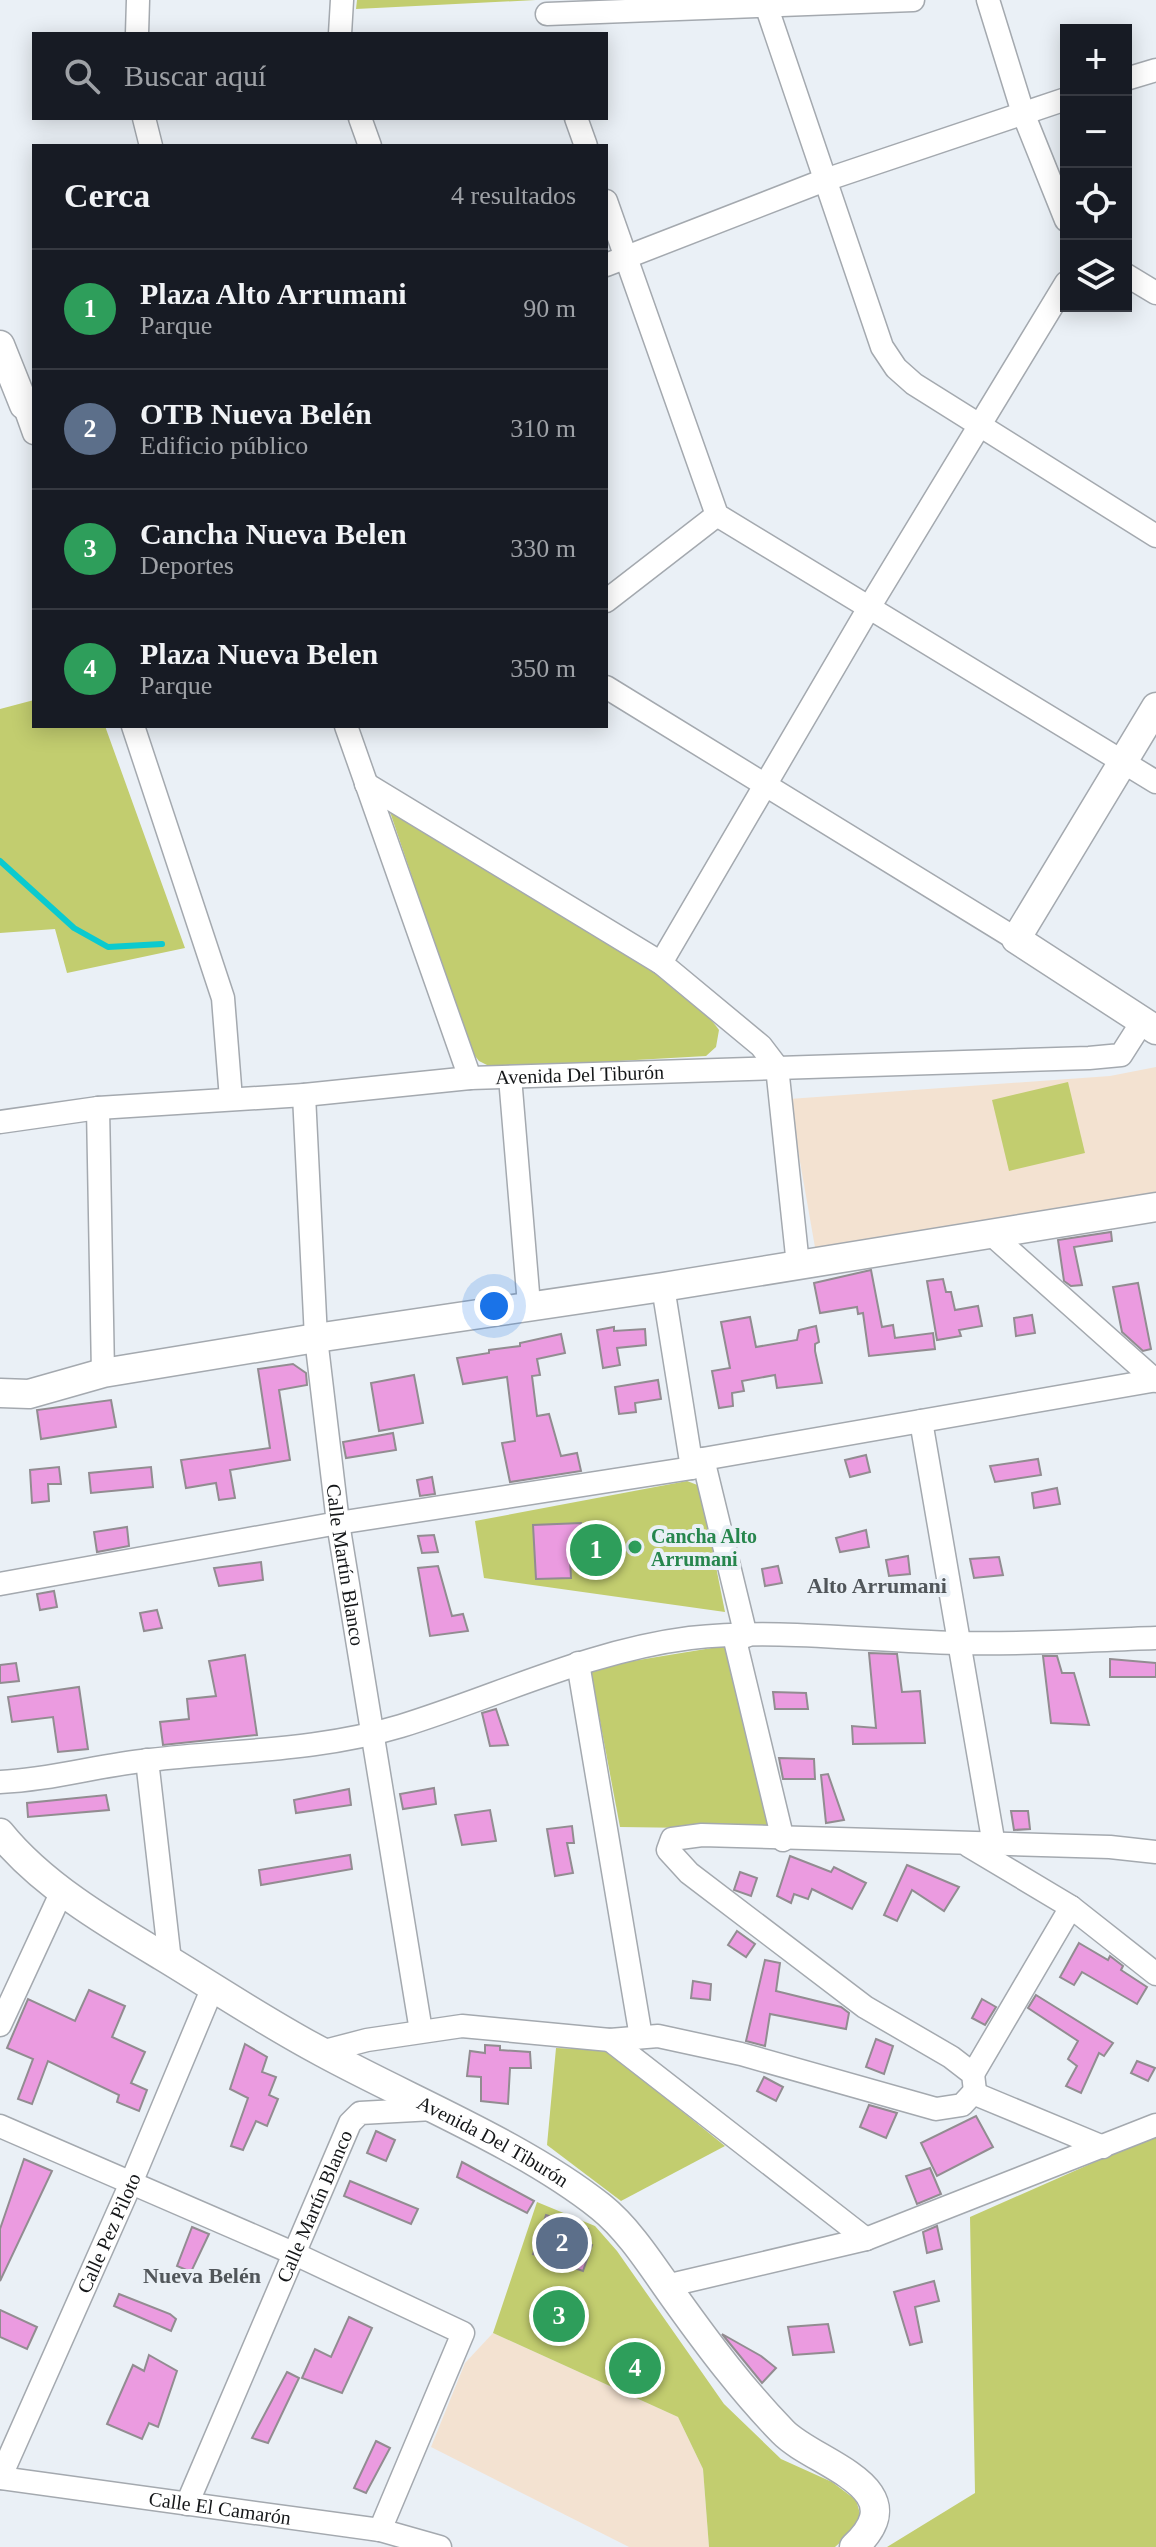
<!DOCTYPE html>
<html lang="es">
<head>
<meta charset="utf-8">
<style>
  :root { --surface:#171b24; --page:#20242c; --text:#f1f3f6; --muted:#9ea1a6; --line:#363941; --accent:#db2777 }
  body { margin:0; font-family:Georgia,serif; background:var(--page); color:var(--text) }
  .controls { position:absolute; right:24px; top:24px; display:grid; overflow:hidden; border-radius:0px; box-shadow:0 4px 20px #0003 }
  .controls button { width:72px; height:72px; display:grid; place-items:center; padding:0; border:0; border-bottom:2px solid var(--line); background:var(--surface); color:var(--text); font:40px sans-serif }
  .you { position:absolute; left:494px; top:1306px; width:28px; height:28px; margin:-20px; border:6px solid #fff; border-radius:50%; background:#1a73e8; box-shadow:0 0 0 12px #1a73e833 }
  .badge { display:grid; place-items:center; width:52px; height:52px; border-radius:50%; background:var(--accent); color:#fff; font-size:26px; font-weight:700 }
  .pin { position:absolute; translate:-50% -50%; border:4px solid #fff; box-shadow:0 2px 8px #0006 }
  .list { margin:0; padding:0; list-style:none }
  h2 { display:flex; justify-content:space-between; align-items:center; height:104px; margin:0; padding:0 32px; font-size:34px }
  h2 small { font-size:26px; font-weight:400; color:var(--muted) }
  .list li { display:grid; grid-template-columns:52px 1fr auto; gap:24px; align-items:center; box-sizing:border-box; height:120px; padding:0 32px; border-top:2px solid var(--line) }
  .list b { display:block; font-size:30px; white-space:nowrap }
  .list p { margin:0; font-size:26px; white-space:nowrap; color:var(--muted) }
  .list em { font-size:26px; font-style:normal; color:var(--muted) }
  .icon { flex:none; width:44px; height:44px; fill:none; stroke:currentColor; stroke-width:2; stroke-linecap:round; stroke-linejoin:round }
  .map { position:relative; flex:none; width:1156px; height:2547px; overflow:hidden }
  .search { position:absolute; background:var(--surface); box-shadow:0 4px 20px #0003; left:32px; top:32px; width:576px; height:88px; display:flex; align-items:center; gap:20px; box-sizing:border-box; padding:0 28px; border-radius:0px; color:var(--muted); font-size:30px }
  .panel { position:absolute; background:var(--surface); box-shadow:0 4px 20px #0003; left:32px; top:144px; width:576px; height:584px; border-radius:0px }
  .map>svg:first-child { display:block }
</style>
</head>
<body>
<div class="map">
<svg width="1156" height="2547" viewBox="0 0 1156 2547">
  <rect width="100%" height="100%" fill="#eaf0f6"/>
  <g fill="#f3e2d1">
    <polygon points="1156,1067 1156,1195 816,1253 789,1099 1110,1076"/>
    <polygon points="493,2333 678,2417 703,2469 709,2547 629,2547 431,2447 465,2363"/>
  </g>
  <g fill="#c2cd6f">
    <polygon points="357,0 536,0 356,9"/>
    <polygon points="34,700 34,726 105,726 185,948 67,973 55,929 0,933 0,709"/>
    <path d="M389,809l267,162c18,24 47,35 63,59l-3,17 -10,9 -213,12 -14,-7 -8,-10z"/>
    <polygon points="1068,1082 1085,1153 1009,1171 992,1100"/>
    <polygon points="687,1481 700,1486 725,1612 484,1578 475,1521"/>
    <polygon points="730,1645 771,1829 620,1827 590,1668"/>
    <polygon points="556,2048 606,2050 725,2146 621,2201 547,2145"/>
    <polygon points="1156,2135 1156,2547 887,2547 975,2493 970,2217"/>
    <polygon points="537,2202 595,2226 617,2251 724,2404 781,2459 832,2482 856,2500 861,2517 854,2530 835,2547 709,2547 703,2469 678,2417 493,2333"/>
  </g>
  <g fill="none" stroke-linecap="round" stroke-linejoin="round">
    <polyline stroke="#0bcacf" stroke-width="6" points="0,861 74,928 108,947 162,944"/>
  </g>
  <g fill="#eb9be0" stroke="#928c91" stroke-width="2">
    <polygon points="1111,1232 1112,1241 1074,1247 1082,1285 1071,1286 1064,1281 1058,1240"/>
    <polygon points="871,1270 882,1327 893,1325 895,1338 933,1333 935,1349 869,1356 863,1313 858,1314 857,1307 820,1313 814,1283"/>
    <polygon points="943,1279 946,1292 951,1292 955,1310 978,1306 982,1326 959,1330 961,1336 937,1340 927,1281"/>
    <polygon points="1138,1283 1151,1349 1143,1351 1122,1332 1113,1287"/>
    <polygon points="1032,1315 1035,1333 1016,1336 1014,1318"/>
    <polygon points="750,1317 756,1347 797,1340 799,1330 816,1326 819,1342 815,1344 815,1351 822,1383 777,1388 775,1375 742,1381 744,1391 732,1393 733,1406 719,1408 712,1371 730,1368 721,1322"/>
    <polygon points="614,1327 614,1331 645,1329 646,1345 617,1348 620,1365 603,1368 597,1330"/>
    <polygon points="561,1334 565,1353 537,1359 540,1375 532,1376 537,1416 549,1414 561,1456 577,1453 581,1471 510,1482 502,1443 515,1441 507,1377 463,1384 457,1358 489,1353 489,1350 520,1346 520,1343"/>
    <polygon points="293,1364 306,1373 307,1385 279,1390 290,1460 230,1470 235,1498 219,1500 216,1483 186,1488 181,1460 270,1448 258,1369"/>
    <polygon points="414,1375 423,1423 379,1431 371,1383"/>
    <polygon points="658,1380 661,1399 635,1403 636,1412 619,1414 615,1387"/>
    <polygon points="111,1400 116,1427 41,1439 37,1410"/>
    <polygon points="393,1433 396,1450 346,1458 343,1442"/>
    <polygon points="866,1455 870,1472 850,1477 845,1460"/>
    <polygon points="1038,1459 1041,1475 995,1482 990,1466"/>
    <polygon points="59,1467 61,1484 48,1484 49,1501 32,1503 30,1470"/>
    <polygon points="151,1467 153,1487 91,1493 89,1473"/>
    <polygon points="432,1477 435,1494 420,1496 417,1480"/>
    <polygon points="1057,1488 1060,1504 1034,1508 1032,1493"/>
    <polygon points="581,1523 583,1557 570,1558 571,1578 536,1579 533,1525"/>
    <polygon points="127,1527 129,1546 97,1552 94,1532"/>
    <polygon points="866,1530 869,1547 840,1552 836,1538"/>
    <polygon points="434,1535 438,1552 422,1553 418,1536"/>
    <polygon points="908,1556 910,1574 889,1576 886,1560"/>
    <polygon points="999,1557 1003,1575 974,1578 970,1559"/>
    <polygon points="261,1562 263,1580 219,1586 214,1568"/>
    <polygon points="438,1566 452,1616 463,1614 468,1631 430,1636 418,1568"/>
    <polygon points="778,1566 782,1583 765,1586 762,1569"/>
    <polygon points="54,1591 57,1607 40,1610 37,1594"/>
    <polygon points="157,1610 162,1628 144,1631 140,1613"/>
    <polygon points="869,1653 897,1654 902,1692 920,1691 925,1743 853,1744 852,1726 876,1728"/>
    <polygon points="245,1655 257,1735 163,1745 160,1722 189,1719 187,1699 216,1696 209,1661"/>
    <polygon points="1043,1656 1057,1656 1062,1673 1074,1673 1089,1725 1051,1723"/>
    <polygon points="1110,1659 1156,1663 1156,1677 1110,1677"/>
    <polygon points="16,1663 19,1681 0,1683 0,1665"/>
    <polygon points="79,1687 88,1749 58,1752 53,1717 12,1722 8,1697"/>
    <polygon points="773,1692 806,1693 808,1709 775,1709"/>
    <polygon points="496,1709 508,1745 490,1746 482,1713"/>
    <polygon points="779,1758 814,1759 815,1779 783,1779"/>
    <polygon points="828,1774 844,1820 826,1823 821,1775"/>
    <polygon points="434,1788 436,1804 403,1809 400,1794"/>
    <polygon points="349,1789 351,1805 296,1813 294,1800"/>
    <polygon points="106,1795 109,1810 28,1817 27,1803"/>
    <polygon points="490,1810 496,1841 462,1845 455,1815"/>
    <polygon points="1011,1811 1028,1811 1030,1829 1014,1830"/>
    <polygon points="572,1826 574,1843 567,1843 573,1873 555,1876 547,1829"/>
    <polygon points="350,1855 352,1869 261,1885 259,1870"/>
    <polygon points="790,1856 831,1872 834,1867 866,1883 852,1909 812,1889 808,1899 794,1894 791,1903 777,1896"/>
    <polygon points="907,1865 959,1887 944,1911 912,1890 897,1921 884,1915"/>
    <polygon points="740,1872 757,1878 751,1896 734,1890"/>
    <polygon points="737,1931 755,1944 746,1957 728,1945"/>
    <polygon points="1079,1943 1108,1960 1110,1956 1123,1966 1121,1970 1147,1987 1137,2004 1082,1972 1074,1985 1060,1977"/>
    <polygon points="765,1960 780,1963 776,1991 841,2007 849,2013 846,2029 770,2014 765,2046 746,2041"/>
    <polygon points="693,1981 711,1984 710,2000 691,1998"/>
    <polygon points="89,1990 125,2006 112,2037 145,2052 131,2083 147,2090 139,2111 117,2102 119,2095 48,2061 32,2104 18,2099 33,2059 7,2048 28,1999 75,2021"/>
    <polygon points="1036,1995 1113,2043 1104,2056 1099,2053 1081,2093 1066,2086 1077,2066 1068,2059 1078,2041 1028,2008"/>
    <polygon points="982,1999 996,2007 985,2025 972,2018"/>
    <polygon points="876,2039 893,2046 884,2074 866,2067"/>
    <polygon points="245,2044 267,2057 262,2072 276,2077 269,2095 278,2099 267,2126 256,2121 243,2150 231,2146 248,2098 230,2089"/>
    <polygon points="485,2045 500,2046 500,2050 530,2052 531,2068 510,2068 508,2104 481,2101 481,2077 467,2076 470,2051 485,2053"/>
    <polygon points="1137,2061 1155,2068 1148,2081 1131,2073"/>
    <polygon points="764,2077 783,2087 776,2101 757,2091"/>
    <polygon points="869,2105 897,2113 886,2138 860,2127"/>
    <polygon points="976,2116 993,2147 937,2176 921,2143"/>
    <polygon points="376,2131 395,2140 386,2161 367,2153"/>
    <polygon points="24,2159 52,2171 0,2281 0,2229"/>
    <polygon points="462,2162 534,2201 527,2213 457,2177"/>
    <polygon points="930,2168 941,2194 917,2204 906,2176"/>
    <polygon points="350,2181 418,2209 411,2224 344,2196"/>
    <polygon points="546,2215 588,2229 584,2242 592,2245 583,2271 533,2254"/>
    <polygon points="937,2226 942,2249 927,2253 923,2232"/>
    <polygon points="192,2227 209,2234 191,2272 177,2266"/>
    <polygon points="934,2281 939,2301 915,2307 922,2342 910,2345 894,2292"/>
    <polygon points="119,2294 170,2314 176,2319 171,2331 114,2306"/>
    <polygon points="0,2310 37,2327 27,2349 0,2337"/>
    <polygon points="349,2317 372,2328 342,2393 302,2378 315,2349 331,2357"/>
    <polygon points="828,2324 834,2352 793,2355 788,2327"/>
    <polygon points="722,2334 761,2356 776,2368 762,2383"/>
    <polygon points="149,2355 177,2371 158,2427 149,2423 142,2439 107,2424 133,2365 144,2371"/>
    <polygon points="287,2372 299,2378 268,2443 252,2438"/>
    <polygon points="376,2441 390,2448 366,2493 354,2488"/>
  </g>
  <g fill="none" stroke-linecap="round" stroke-linejoin="round">
    <defs>
      <g id="minor">
        <polyline points="767,0 766,5 882,347 896,368 914,384 1156,536"/>
        <polyline points="988,0 1023,113 1066,220"/>
        <polyline points="547,14 913,0"/>
        <polyline points="137,34 138,0"/>
        <polyline points="340,34 342,0"/>
        <polyline points="1126,79 1156,70"/>
        <polyline points="144,118 151,146"/>
        <polyline points="360,118 370,146"/>
        <polyline points="576,118 586,146"/>
        <polyline points="606,201 717,515 1156,782"/>
        <polyline points="606,265 825,180 1066,99"/>
        <polyline points="1126,275 1156,293"/>
        <polyline points="24,405 34,433"/>
        <polyline points="606,601 717,515"/>
        <polyline points="606,687 1016,939"/>
        <polyline points="133,726 223,998 231,1099"/>
        <polyline points="346,726 470,1078"/>
        <polyline points="366,784 661,963 761,1046 777,1067 798,1265"/>
        <polyline points="661,963 870,606 1066,283"/>
        <polyline points="510,1077 529,1305"/>
        <path id="s1" d="M304,1095l12,243 22,185 83,508"/>
        <polyline points="98,1108 103,1373"/>
        <path id="s2" d="M0,1122l98,-14 206,-13 166,-17 619,-20 32,-3 21,-33"/>
        <polyline points="991,1234 1156,1381"/>
        <polyline points="663,1287 692,1468"/>
        <polyline points="921,1421 994,1845"/>
        <polyline points="703,1459 746,1636"/>
        <polyline points="0,1584 338,1523 692,1468 703,1459 1156,1380"/>
        <polyline points="734,1636 783,1840"/>
        <polyline points="578,1663 641,2037"/>
        <polyline points="147,1760 170,1961"/>
        <path d="M0,1782c51,-2 99,-17 150,-22 85,-10 168,-9 251,-34 97,-30 187,-75 289,-88 87,-10 178,3 266,5 66,2 134,-3 200,-5"/>
        <polyline points="969,1846 1071,1907 1156,1974"/>
        <polyline points="0,2025 63,1889"/>
        <polyline points="610,2040 866,2239"/>
        <polyline points="321,2052 367,2040 462,2026 610,2040 658,2036 741,2054 936,2109 962,2105 975,2091 973,2074 951,2057 865,2007 689,1873 668,1850 672,1839 702,1835 1110,1847 1156,1852"/>
        <polyline points="973,2074 1071,1907"/>
        <polyline points="973,2093 1103,2147"/>
        <polyline points="0,2126 293,2253 463,2333 380,2530"/>
        <polyline points="666,2286 866,2239 1156,2125"/>
        <path id="s3" d="M0,2478l131,-295 82,-196"/>
        <path id="s4" d="M0,2478l380,52 60,17"/>
        <path id="s5" d="M187,2504l163,-381 10,-10 73,-4"/>
      </g>
      <g id="tertiary">
        <polyline points="0,345 24,405"/>
        <polyline points="1156,707 1016,939 1156,1030"/>
        <polyline points="0,1393 29,1394 103,1373 316,1338 663,1287 1156,1207"/>
        <path id="s6" d="M0,1833c41,51 105,89 162,123 53,32 105,67 160,96 88,48 201,93 279,155 30,24 54,64 76,94 33,46 66,90 106,131 31,32 136,55 71,115"/>
      </g>
    </defs>
    <use href="#minor" stroke="#a4a9af" stroke-width="25"/>
    <use href="#tertiary" stroke="#a4a9af" stroke-width="31"/>
    <use href="#minor" stroke="#fff" stroke-width="22"/>
    <use href="#tertiary" stroke="#fff" stroke-width="28"/>
  </g>
  <circle fill="#2e9e5b" stroke="#eaf0f6" stroke-width="3" cx="635" cy="1547" r="8"/>
  <g text-anchor="middle" dominant-baseline="central" stroke-width="8" stroke-linejoin="round" paint-order="stroke">
    <g font-size="20" fill="#141618" stroke="#eaf0f6">
      <text stroke="none"><textPath href="#s2" startOffset="582">Avenida Del Tiburón</textPath></text>
      <text stroke="none"><textPath href="#s1" startOffset="472">Calle Martín Blanco</textPath></text>
      <text stroke="none"><textPath href="#s6" startOffset="584">Avenida Del Tiburón</textPath></text>
      <text stroke="none"><textPath href="#s5" startOffset="324">Calle Martín Blanco</textPath></text>
      <text stroke="none"><textPath href="#s3" startOffset="268">Calle Pez Piloto</textPath></text>
      <text stroke="none"><textPath href="#s4" startOffset="222">Calle El Camarón</textPath></text>
    </g>
    <g font-size="20" font-weight="bold" fill="#27864d" stroke="#eaf0f6" text-anchor="start">
      <text x="651" y="1536">Cancha Alto<tspan x="651" dy="23">Arrumani</tspan></text>
    </g>
    <g font-size="22" font-weight="bold" fill="#51565a" stroke="#eaf0f6">
      <text x="877" y="1585">Alto Arrumani</text>
      <text x="202" y="2275">Nueva Belén</text>
    </g>
  </g>
</svg>
<div class="controls">
<button>+</button>
<button>−</button>
<button><svg class="icon" aria-label="locate" viewBox="0 0 24 24"><circle cx="12" cy="12" r="6"/><path d="M12 2v4M12 18v4M2 12h4M18 12h4"/></svg></button>
<button><svg class="icon" aria-label="layers" viewBox="0 0 24 24"><path d="M12 4l9 5-9 5-9-5zM3 14l9 5 9-5"/></svg></button>
</div>
<div class="you"></div>
<div class="pin badge" style="left:596px;top:1550px;background:#2e9e5b">1</div>
<div class="pin badge" style="left:562px;top:2243px;background:#5c6f8a">2</div>
<div class="pin badge" style="left:559px;top:2316px;background:#2e9e5b">3</div>
<div class="pin badge" style="left:635px;top:2368px;background:#2e9e5b">4</div>
<div class="search"><svg class="icon" aria-label="search" viewBox="0 0 24 24"><circle cx="10" cy="10" r="6"/><path d="M15 15l6 6"/></svg>Buscar aquí</div>
<section class="panel">
<h2>Cerca<small>4 resultados</small></h2>
<ul class="list">
<li><span class="badge" style="background:#2e9e5b">1</span><div><b>Plaza Alto Arrumani</b><p>Parque</p></div><em>90 m</em></li>
<li><span class="badge" style="background:#5c6f8a">2</span><div><b>OTB Nueva Belén</b><p>Edificio público</p></div><em>310 m</em></li>
<li><span class="badge" style="background:#2e9e5b">3</span><div><b>Cancha Nueva Belen</b><p>Deportes</p></div><em>330 m</em></li>
<li><span class="badge" style="background:#2e9e5b">4</span><div><b>Plaza Nueva Belen</b><p>Parque</p></div><em>350 m</em></li>
</ul>
</section>
</div>
</body>
</html>
